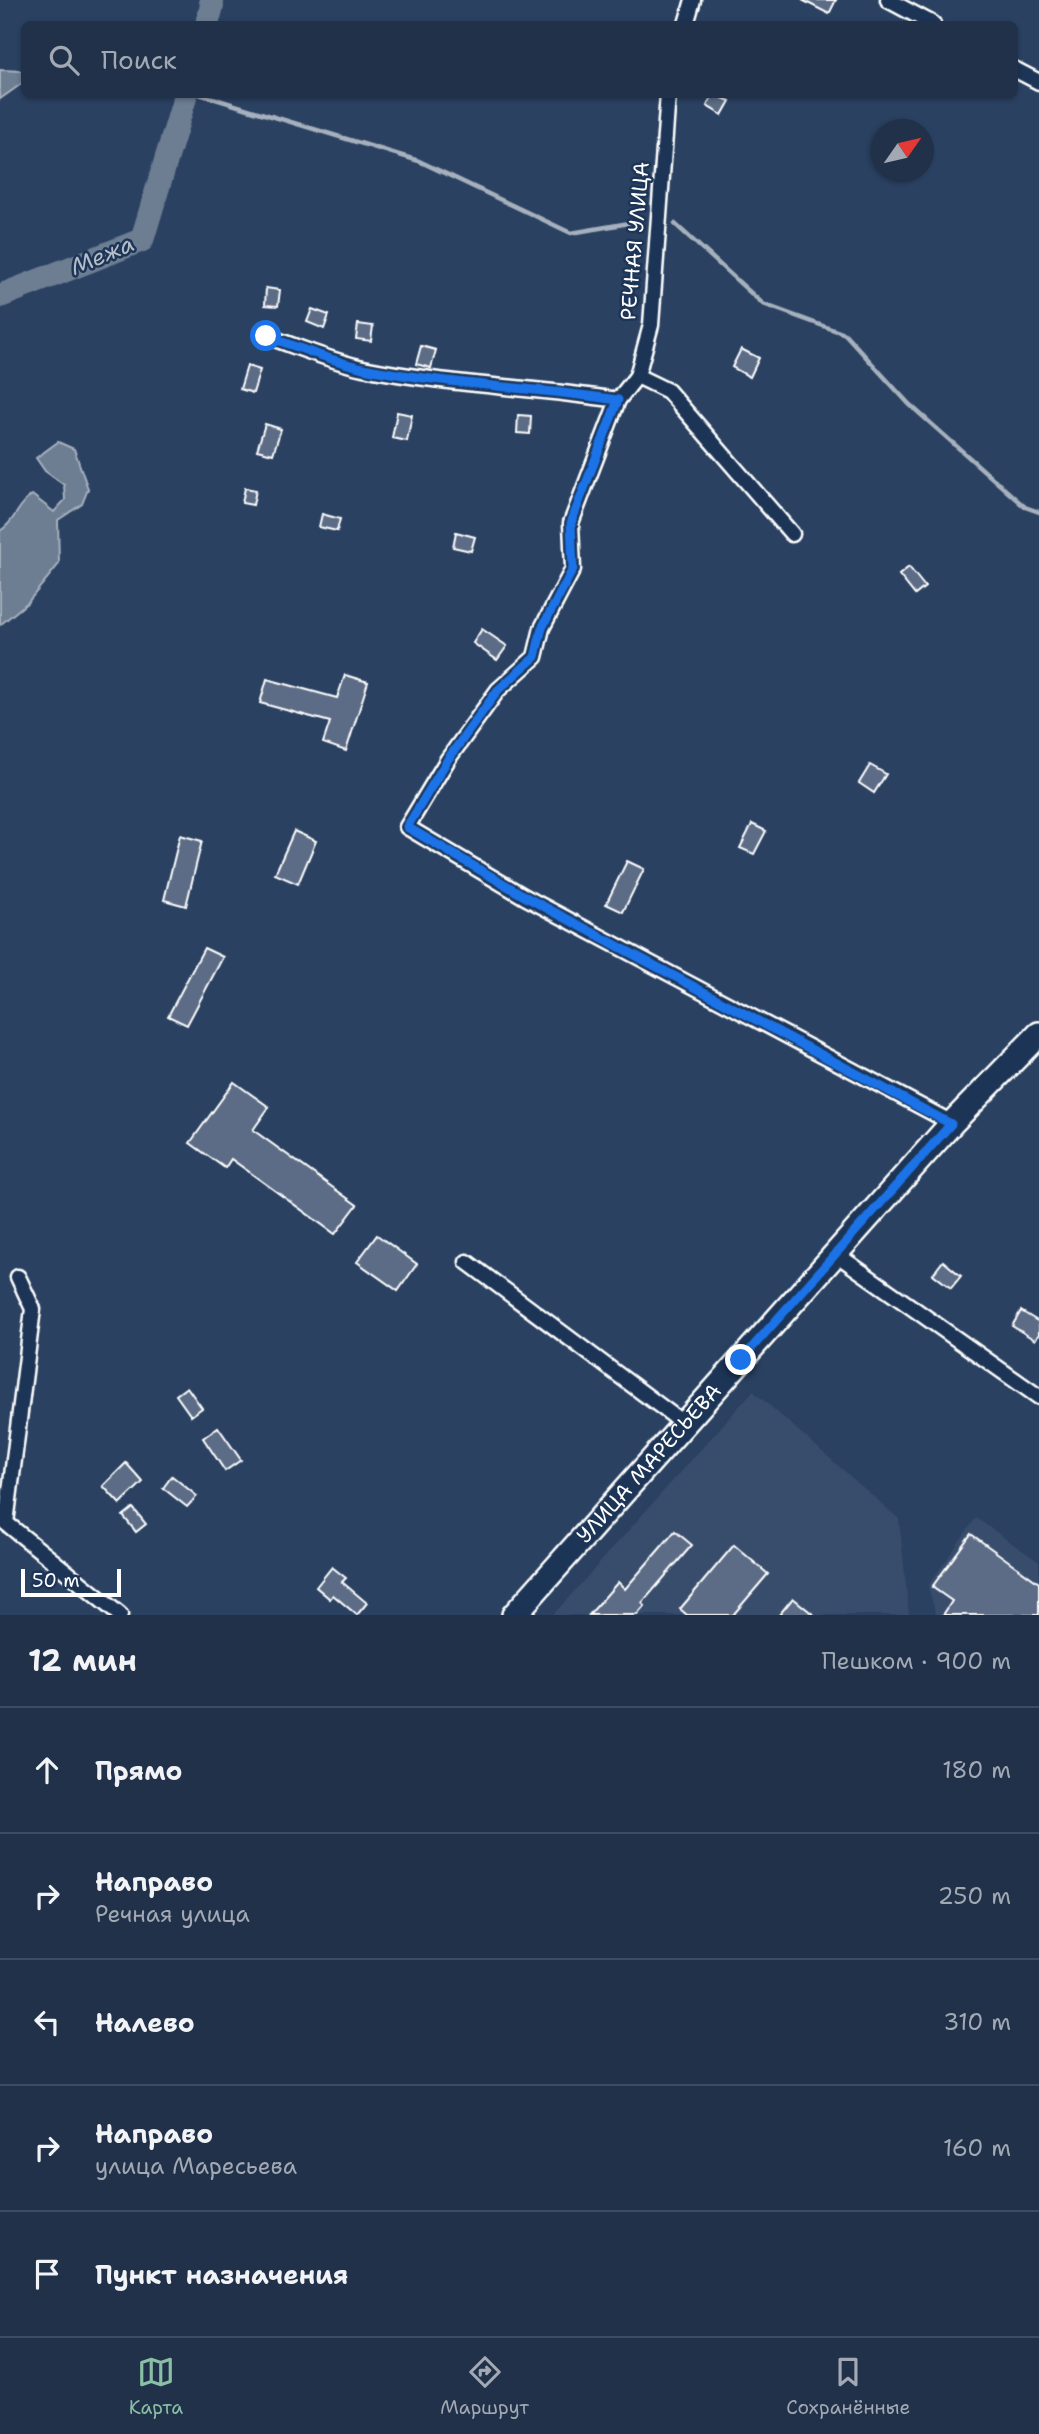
<!DOCTYPE html>
<html lang="ru">
<head>
<meta charset="utf-8">
<style>
  :root { --surface:#203149; --page:#2d3d53; --text:#f1f3f6; --muted:#a2a9b4; --line:#3d4c61; --accent:#8abfa5 }
  body { margin:0; font-family:"Shantell Sans",sans-serif; background:var(--page); color:var(--text) }
  .compass { position:absolute; left:871px; top:119px; width:63px; height:63px; border-radius:50%; background:var(--surface); box-shadow:0 2px 5px #0004; rotate:56deg }
  .scale { position:absolute; left:21px; bottom:18px; width:100px; box-sizing:border-box; padding-left:7px; border:4px solid #fff; border-top:0; font-size:19px; line-height:24px; white-space:nowrap; color:#fff; -webkit-text-stroke:5px #1d3557; paint-order:stroke }
  .stop { position:absolute; width:21px; height:21px; margin:-16px; border:5px solid #1a73e8; border-radius:50%; background:#fff }
  .stop.end { background:#1a73e8; border-color:#fff; box-shadow:0 2px 7px #0008 }
  .list { margin:0; padding:0; list-style:none }
  h2 { display:flex; justify-content:space-between; align-items:center; height:91px; margin:0; padding:0 28px; font-size:30px }
  h2 small { font-size:23px; font-weight:400; color:var(--muted) }
  .list li { display:grid; grid-template-columns:46px 1fr auto; gap:21px; align-items:center; box-sizing:border-box; height:126px; padding:0 28px; border-top:2px solid var(--line) }
  .list b { display:block; font-size:26px; white-space:nowrap }
  .list p { margin:0; font-size:23px; white-space:nowrap; color:var(--muted) }
  .list em { font-size:23px; font-style:normal; color:var(--muted) }
  .icon { flex:none; width:38px; height:38px; fill:none; stroke:currentColor; stroke-width:2; stroke-linecap:round; stroke-linejoin:round }
  .map { position:relative; flex:none; width:1039px; height:1615px; overflow:hidden }
  .search { position:absolute; background:var(--surface); box-shadow:0 2px 5px #0004; left:21px; right:21px; top:21px; height:77px; display:flex; align-items:center; gap:18px; box-sizing:border-box; padding:0 24px; border-radius:10px; color:var(--muted); font-size:26px }
  .sheet { height:721px; background:var(--surface) }
  nav { display:flex; justify-content:space-around; align-items:center; box-sizing:border-box; height:98px; border-top:2px solid var(--line); background:var(--surface); font-size:19px; color:var(--muted) }
  nav a { display:grid; justify-items:center; gap:4px }
  nav .on { color:var(--accent) }
  .map>svg:first-child { display:block }
</style>
</head>
<body>
<div class="map">
<svg width="1039" height="1615" viewBox="0 0 1039 1615">
  <rect width="100%" height="100%" fill="#2a4161"/>
  <filter id="ink" filterUnits="userSpaceOnUse"><feTurbulence type="fractalNoise" baseFrequency=".0143" numOctaves="2"/><feDisplacementMap in="SourceGraphic" scale="14" xChannelSelector="R" yChannelSelector="G"/><feConvolveMatrix kernelMatrix="1 2 1 2 8 2 1 2 1" color-interpolation-filters="sRGB"/></filter>
  <g filter="url(#ink)">
    <g fill="#394e6c">
      <polygon points="753,1391 899,1519 909,1615 553,1615"/>
      <polygon points="976,1518 1039,1562 1039,1615 936,1615 928,1586"/>
    </g>
    <g fill="#6d7d92" stroke="#a7b1be" stroke-width="2">
      <polygon points="0,70 24,71 24,82 0,99"/>
      <path d="M58,442l16,7 14,40 -6,15 -24,16 1,44 -31,38 -28,23v-94c16,-10 17,-26 32,-36l22,17 11,-12 -1,-15 -19,-14 -9,-13z"/>
    </g>
    <g fill="none" stroke-linecap="round" stroke-linejoin="round">
      <g stroke="#a7b1be" stroke-width="4.5">
        <polyline points="199,94 419,161 571,233 641,221"/>
        <polyline points="675,224 763,304 845,334 909,404 1025,507 1039,512"/>
      </g>
      <g stroke="#6d7d92" stroke-width="24">
        <polyline points="207,24 212,6 211,0"/>
        <polyline points="0,296 142,240 186,94"/>
      </g>
    </g>
    <g fill="#5b6c86" stroke="#fff" stroke-width="2">
      <polygon points="802,0 836,0 829,14"/>
      <polygon points="713,94 730,101 722,115 707,106"/>
      <polygon points="266,288 280,290 278,306 265,305"/>
      <polygon points="312,309 329,315 324,329 307,322"/>
      <polygon points="358,324 373,326 371,341 356,339"/>
      <polygon points="421,346 436,350 431,368 416,364"/>
      <polygon points="741,349 759,358 750,377 732,367"/>
      <polygon points="247,366 260,370 253,393 240,389"/>
      <polygon points="397,412 412,415 407,441 392,438"/>
      <polygon points="518,415 531,416 530,434 517,433"/>
      <polygon points="265,424 281,429 273,454 257,450"/>
      <polygon points="245,488 256,490 253,505 242,503"/>
      <polygon points="322,514 340,519 337,531 319,527"/>
      <polygon points="456,532 475,537 471,551 453,547"/>
      <polygon points="909,567 925,587 915,595 899,575"/>
      <polygon points="482,629 507,646 497,660 473,643"/>
      <polygon points="345,675 368,682 346,751 323,743 330,722 260,703 267,679 337,698"/>
      <polygon points="870,765 886,774 874,793 859,783"/>
      <polygon points="752,824 766,831 754,854 740,848"/>
      <polygon points="294,831 316,841 298,884 275,874"/>
      <polygon points="180,835 202,841 186,906 164,900"/>
      <polygon points="627,861 644,869 623,912 606,904"/>
      <polygon points="204,948 223,957 187,1025 168,1016"/>
      <polygon points="234,1082 269,1107 253,1130 357,1205 335,1234 231,1159 225,1168 190,1143"/>
      <polygon points="377,1235 417,1264 398,1291 357,1262"/>
      <polygon points="943,1261 961,1276 951,1288 933,1274"/>
      <polygon points="1021,1311 1039,1322 1039,1334 1035,1340 1012,1326"/>
      <polygon points="187,1387 202,1408 191,1416 176,1395"/>
      <polygon points="218,1427 241,1460 225,1471 203,1438"/>
      <polygon points="126,1463 143,1482 120,1504 103,1486"/>
      <polygon points="172,1476 197,1496 187,1507 163,1488"/>
      <polygon points="133,1508 146,1524 136,1532 123,1516"/>
      <polygon points="675,1531 692,1545 642,1603 645,1606 637,1615 589,1615 618,1582 625,1589"/>
      <polygon points="971,1534 1039,1583 1039,1615 943,1615 952,1601 932,1587"/>
      <polygon points="734,1545 768,1574 733,1615 687,1615 680,1609"/>
      <polygon points="332,1567 346,1578 342,1582 367,1603 357,1615 333,1595 330,1599 316,1587"/>
      <polygon points="793,1598 814,1615 779,1615"/>
    </g>
    <g fill="none" stroke-linecap="round" stroke-linejoin="round">
      <defs>
        <g id="minor">
          <polyline points="888,0 933,24"/>
          <polyline points="686,24 693,0"/>
          <polyline points="1014,69 1039,82"/>
          <polyline points="668,94 651,325 637,376 618,400 571,523 573,569 542,628 535,657 498,690 448,759 407,827 525,897 952,1123"/>
          <path d="M266,336c32,11 65,25 97,32 85,17 170,19 255,32"/>
          <polyline points="637,376 668,391 792,534"/>
          <polyline points="836,1254 1039,1397"/>
          <polyline points="467,1262 683,1423"/>
          <polyline points="18,1277 33,1309 6,1523 120,1615"/>
        </g>
        <g id="primary">
          <path id="s1" d="M514,1615l438,-492 87,-89"/>
        </g>
      </defs>
      <use href="#minor" stroke="#fff" stroke-width="19"/>
      <use href="#primary" stroke="#fff" stroke-width="28"/>
      <use href="#minor" stroke="#1d3557" stroke-width="14"/>
      <use href="#primary" stroke="#1d3557" stroke-width="23"/>
    </g>
  </g>
  <g fill="none" stroke-linecap="round" stroke-linejoin="round" filter="url(#ink)">
    <path stroke="#1a73e8" stroke-width="9" d="M266,336c32,11 65,25 97,32 85,17 170,19 255,32l-47,123 2,46 -31,59 -7,29 -37,33 -50,69 -41,68 119,70 425,227 -210,236"/>
  </g>
  <g text-anchor="middle" dominant-baseline="central" stroke-width="5" stroke-linejoin="round" paint-order="stroke">
    <g font-size="21" fill="#fff" stroke="#1d3557">
      <text transform="translate(635 241) rotate(-85)">РЕЧНАЯ УЛИЦА</text>
      <text stroke="none"><textPath href="#s1" startOffset="203">УЛИЦА МАРЕСЬЕВА</textPath></text>
    </g>
    <g font-size="23" font-style="italic" fill="#b6bec8" stroke="#1d3557">
      <text transform="translate(102 255) rotate(-23)">Межа</text>
    </g>
  </g>
</svg>
<svg class="compass" viewBox="-18 -18 36 36"><path d="M0-13l5 13h-10z" fill="#e53935"/><path d="M0 13l5-13h-10z" fill="#a2a9b4"/></svg>
<div class="scale">50 m</div>
<div class="stop" style="left:266px;top:336px"></div>
<div class="stop end" style="left:741px;top:1360px"></div>
<div class="search"><svg class="icon" aria-label="search" viewBox="0 0 24 24"><circle cx="10" cy="10" r="6"/><path d="M15 15l6 6"/></svg>Поиск</div>
</div>
<section class="sheet">
<h2>12 мин<small>Пешком · 900 m</small></h2>
<ul class="list">
<li><svg class="icon" aria-label="ahead" viewBox="0 0 24 24"><path d="M12 20V5M6 11l6-6 6 6"/></svg><div><b>Прямо</b></div><em>180 m</em></li>
<li><svg class="icon" aria-label="right" viewBox="0 0 24 24"><path d="M7 20v-9h11M14 6l5 5-5 5"/></svg><div><b>Направо</b><p>Речная улица</p></div><em>250 m</em></li>
<li><svg class="icon" aria-label="left" viewBox="0 0 24 24"><path d="M17 20v-9H6M10 6l-5 5 5 5"/></svg><div><b>Налево</b></div><em>310 m</em></li>
<li><svg class="icon" aria-label="right" viewBox="0 0 24 24"><path d="M7 20v-9h11M14 6l5 5-5 5"/></svg><div><b>Направо</b><p>улица Маресьева</p></div><em>160 m</em></li>
<li><svg class="icon" aria-label="arrive" viewBox="0 0 24 24"><path d="M6 21V4h12l-3 4 3 4H6"/></svg><div><b>Пункт назначения</b></div></li>
</ul>
</section>
<nav>
<a class="on"><svg class="icon" aria-label="map" viewBox="0 0 24 24"><path d="M3 6l6-2 6 2 6-2v14l-6 2-6-2-6 2zM9 4v14M15 6v14"/></svg>Карта</a>
<a><svg class="icon" aria-label="directions" viewBox="0 0 24 24"><path d="M12 3l9 9-9 9-9-9zM9 14v-3h6M13 9l2 2-2 2"/></svg>Маршрут</a>
<a><svg class="icon" aria-label="saved" viewBox="0 0 24 24"><path d="M7 4h10v16l-5-4-5 4z"/></svg>Сохранённые</a>
</nav>
</body>
</html>
